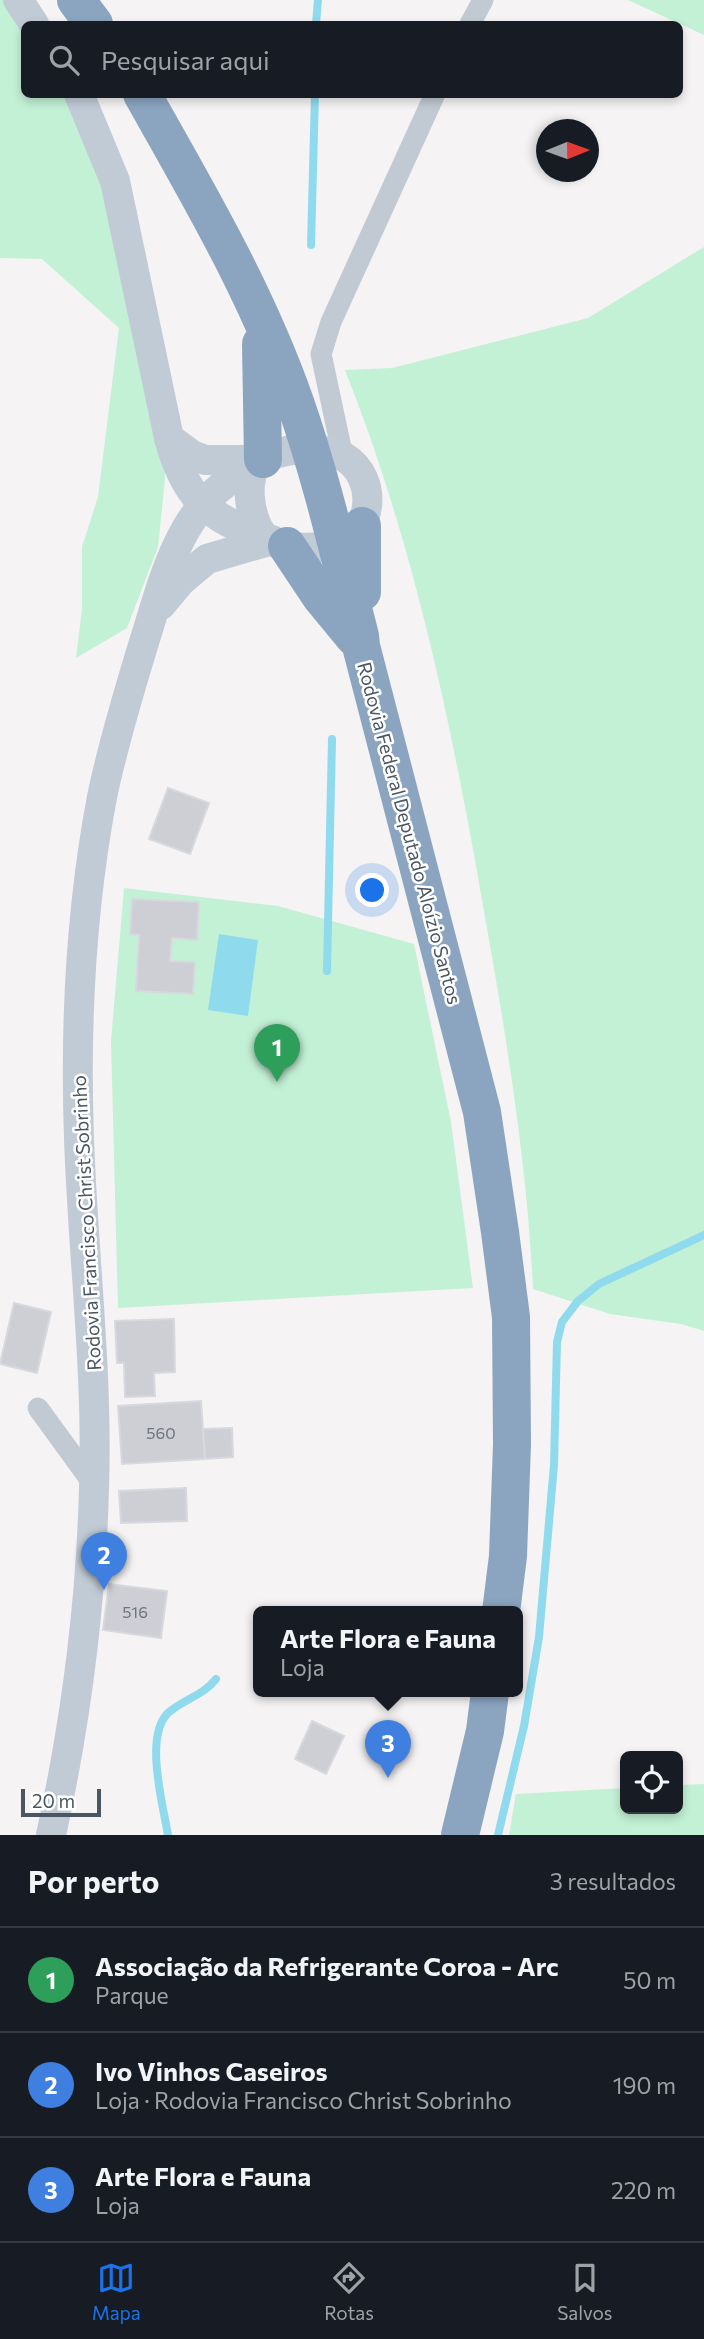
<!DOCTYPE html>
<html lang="pt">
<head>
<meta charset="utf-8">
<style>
  :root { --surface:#171b24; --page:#20242c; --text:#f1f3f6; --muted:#9ea1a6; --line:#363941; --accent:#1a73e8 }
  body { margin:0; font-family:Commissioner,sans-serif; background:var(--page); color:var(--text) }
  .controls { position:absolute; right:21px; bottom:21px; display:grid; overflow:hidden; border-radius:10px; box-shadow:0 4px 10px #0003 }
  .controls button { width:63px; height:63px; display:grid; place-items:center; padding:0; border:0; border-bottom:2px solid var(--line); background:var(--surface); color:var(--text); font:35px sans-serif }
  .compass { position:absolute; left:536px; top:119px; width:63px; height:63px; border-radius:50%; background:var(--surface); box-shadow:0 4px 10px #0003; rotate:89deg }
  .scale { position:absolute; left:21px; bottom:18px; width:80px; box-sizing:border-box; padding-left:7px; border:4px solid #4a5661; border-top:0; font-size:19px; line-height:24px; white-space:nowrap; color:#4a5661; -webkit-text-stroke:5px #fff; paint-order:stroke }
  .you { position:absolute; left:373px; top:891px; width:24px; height:24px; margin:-18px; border:5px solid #fff; border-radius:50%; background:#1a73e8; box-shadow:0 0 0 10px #1a73e833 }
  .badge { display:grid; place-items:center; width:46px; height:46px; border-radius:50%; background:var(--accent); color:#fff; font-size:23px; font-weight:700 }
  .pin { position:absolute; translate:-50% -58px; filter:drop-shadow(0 2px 4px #0008) }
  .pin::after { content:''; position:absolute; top:37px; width:24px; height:21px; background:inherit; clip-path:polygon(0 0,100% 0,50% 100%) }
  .popup { position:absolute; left:253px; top:1606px; width:270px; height:91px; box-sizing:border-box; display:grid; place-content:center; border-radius:10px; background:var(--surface); filter:drop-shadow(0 2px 5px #0005); font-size:23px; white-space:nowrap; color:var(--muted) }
  .popup b { font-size:26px; color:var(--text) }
  .popup::after { content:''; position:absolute; left:50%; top:100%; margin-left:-14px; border:14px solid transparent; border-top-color:var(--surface) }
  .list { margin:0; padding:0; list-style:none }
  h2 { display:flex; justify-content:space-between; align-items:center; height:91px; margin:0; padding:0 28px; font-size:30px }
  h2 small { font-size:23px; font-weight:400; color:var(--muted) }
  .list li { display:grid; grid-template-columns:46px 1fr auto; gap:21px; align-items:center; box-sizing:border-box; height:105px; padding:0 28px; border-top:2px solid var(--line) }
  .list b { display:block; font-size:26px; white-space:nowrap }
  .list p { margin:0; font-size:23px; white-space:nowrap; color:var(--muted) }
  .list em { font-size:23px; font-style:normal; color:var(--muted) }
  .icon { flex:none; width:38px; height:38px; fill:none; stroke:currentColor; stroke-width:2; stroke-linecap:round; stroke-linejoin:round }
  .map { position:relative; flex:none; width:704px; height:1835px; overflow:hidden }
  .search { position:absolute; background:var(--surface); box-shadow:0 4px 10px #0003; left:21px; right:21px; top:21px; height:77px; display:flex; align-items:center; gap:18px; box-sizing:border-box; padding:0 24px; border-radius:10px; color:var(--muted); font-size:26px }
  .sheet { height:406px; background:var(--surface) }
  nav { display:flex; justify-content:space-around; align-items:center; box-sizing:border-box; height:98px; border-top:2px solid var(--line); background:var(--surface); font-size:19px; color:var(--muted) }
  nav a { display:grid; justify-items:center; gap:4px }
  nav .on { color:var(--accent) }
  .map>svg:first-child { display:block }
</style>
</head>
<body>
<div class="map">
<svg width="704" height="1835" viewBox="0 0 704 1835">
  <rect width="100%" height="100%" fill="#f5f3f3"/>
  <g fill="#c3f1d5">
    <polygon points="0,0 18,0 24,24 24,94 95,95 125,169 137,212 142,267 164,427 165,479 158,547 127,628 76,658 82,609 82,547 98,497 119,328 42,259 0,258"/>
    <polygon points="628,0 704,0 704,35"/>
    <path d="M704,247v1084l-23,-7 -71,-10 -77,-25c-6,-125 -26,-249 -48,-372 -32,-186 -70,-371 -140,-547l47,-2 196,-50z"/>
    <polygon points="124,888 278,906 414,944 451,1122 473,1288 118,1308 111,1041"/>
    <polygon points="704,1784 704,1835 509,1835 516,1794 625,1788 625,1809 678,1809 678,1785"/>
  </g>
  <polygon fill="#90daee" points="219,934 258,940 248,1016 208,1010"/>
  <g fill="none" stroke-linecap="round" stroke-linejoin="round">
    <g stroke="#90daee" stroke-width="8">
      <polyline points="316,24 318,0"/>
      <polyline points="311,245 315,94"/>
      <polyline points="327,971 332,739"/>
      <path d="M168,1835c-5,-30 -24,-99 0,-122 14,-13 36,-18 48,-34"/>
      <polyline points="498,1835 524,1726 539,1637 554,1465 557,1342 562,1322 578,1301 599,1284 704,1235"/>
    </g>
  </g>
  <g fill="#cdcfd5" stroke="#d7d9de" stroke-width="2">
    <polygon points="168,788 209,803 190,854 149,839"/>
    <polygon points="132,899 199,902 197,940 172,938 170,961 195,962 193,994 136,991 139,935 130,934"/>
    <polygon points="14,1303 51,1312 37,1373 0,1364"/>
    <polygon points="174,1319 175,1372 154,1373 155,1396 125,1397 124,1363 117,1363 115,1321"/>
    <polygon points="201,1401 205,1459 122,1464 118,1406"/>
    <polygon points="232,1428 233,1457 205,1459 203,1429"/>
    <polygon points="186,1488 187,1521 121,1523 119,1491"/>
    <polygon points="109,1584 167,1591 161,1638 103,1630"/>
    <polygon points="312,1721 344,1736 326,1774 295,1759"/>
  </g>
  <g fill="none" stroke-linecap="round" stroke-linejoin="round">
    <g stroke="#c1cad2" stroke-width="21">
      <polyline points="470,24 483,0"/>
      <polyline points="343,457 321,354 331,322 435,94"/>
      <polyline points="38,1408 94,1485"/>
    </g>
    <g stroke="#c1cbd6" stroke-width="30">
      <polyline points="18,0 34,24"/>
      <path d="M79,94l36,87 54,257c16,60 39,80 97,100"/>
      <polyline points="169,438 192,455 205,460 260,460"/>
      <path d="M291,450c16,0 39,-1 53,7 35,21 30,78 -10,88 -19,4 -51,5 -68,-7 -17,-14 -24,-65 -5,-78 8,-6 21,-8 30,-10z"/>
      <polyline points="161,605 181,581 207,559 272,540"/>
      <path d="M51,1835c25,-114 40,-230 43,-347 4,-116 -11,-233 -15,-349 -4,-112 2,-231 23,-342 11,-53 27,-106 43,-158 22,-70 37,-141 111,-174"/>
    </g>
    <g stroke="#8ba5c1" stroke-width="38">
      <polyline points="76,0 94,24"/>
      <path d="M142,94c57,101 116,201 154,311 26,75 44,154 64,231l1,10 121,466 18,120 11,85 1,127 -4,112 -7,56"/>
      <polyline points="261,344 263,459"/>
      <polyline points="287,546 321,597 354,637"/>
      <polyline points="362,592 362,526"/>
      <polyline points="460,1835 485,1731 490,1692"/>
    </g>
  </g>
  <g text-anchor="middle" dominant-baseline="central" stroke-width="5" stroke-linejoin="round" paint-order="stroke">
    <g font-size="16" fill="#6b747e">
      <text x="161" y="1432">560</text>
      <text x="135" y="1611">516</text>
    </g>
    <g font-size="19" fill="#4a5661" stroke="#fff">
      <text transform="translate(410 833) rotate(75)">Rodovia Federal Deputado Aloízio Santos</text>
      <text transform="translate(86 1223) rotate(-93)">Rodovia Francisco Christ Sobrinho</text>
    </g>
  </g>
</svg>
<div class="controls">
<button><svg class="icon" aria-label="locate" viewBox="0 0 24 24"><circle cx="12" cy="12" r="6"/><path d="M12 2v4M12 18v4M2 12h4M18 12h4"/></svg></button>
</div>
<svg class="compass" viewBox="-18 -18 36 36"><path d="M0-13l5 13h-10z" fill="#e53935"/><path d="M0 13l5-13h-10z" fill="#9ea1a6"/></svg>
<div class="scale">20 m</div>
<div class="you"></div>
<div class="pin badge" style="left:277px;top:1082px;background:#2e9e5b">1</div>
<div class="pin badge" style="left:104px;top:1590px;background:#3f7fe0">2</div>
<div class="pin badge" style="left:388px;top:1778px;background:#3f7fe0">3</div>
<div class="popup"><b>Arte Flora e Fauna</b>Loja</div>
<div class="search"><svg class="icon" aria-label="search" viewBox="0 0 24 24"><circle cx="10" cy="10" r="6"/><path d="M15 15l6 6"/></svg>Pesquisar aqui</div>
</div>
<section class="sheet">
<h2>Por perto<small>3 resultados</small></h2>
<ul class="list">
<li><span class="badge" style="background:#2e9e5b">1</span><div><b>Associação da Refrigerante Coroa - Arc</b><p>Parque</p></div><em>50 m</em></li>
<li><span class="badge" style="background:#3f7fe0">2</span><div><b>Ivo Vinhos Caseiros</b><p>Loja · Rodovia Francisco Christ Sobrinho</p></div><em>190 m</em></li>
<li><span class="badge" style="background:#3f7fe0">3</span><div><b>Arte Flora e Fauna</b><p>Loja</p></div><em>220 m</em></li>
</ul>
</section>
<nav>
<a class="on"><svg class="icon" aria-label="map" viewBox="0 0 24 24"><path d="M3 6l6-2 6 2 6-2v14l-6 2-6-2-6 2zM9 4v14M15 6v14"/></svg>Mapa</a>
<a><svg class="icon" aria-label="directions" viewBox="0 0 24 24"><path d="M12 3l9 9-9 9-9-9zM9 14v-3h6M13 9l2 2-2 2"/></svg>Rotas</a>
<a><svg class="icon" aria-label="saved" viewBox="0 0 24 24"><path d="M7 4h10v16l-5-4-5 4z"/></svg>Salvos</a>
</nav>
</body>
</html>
